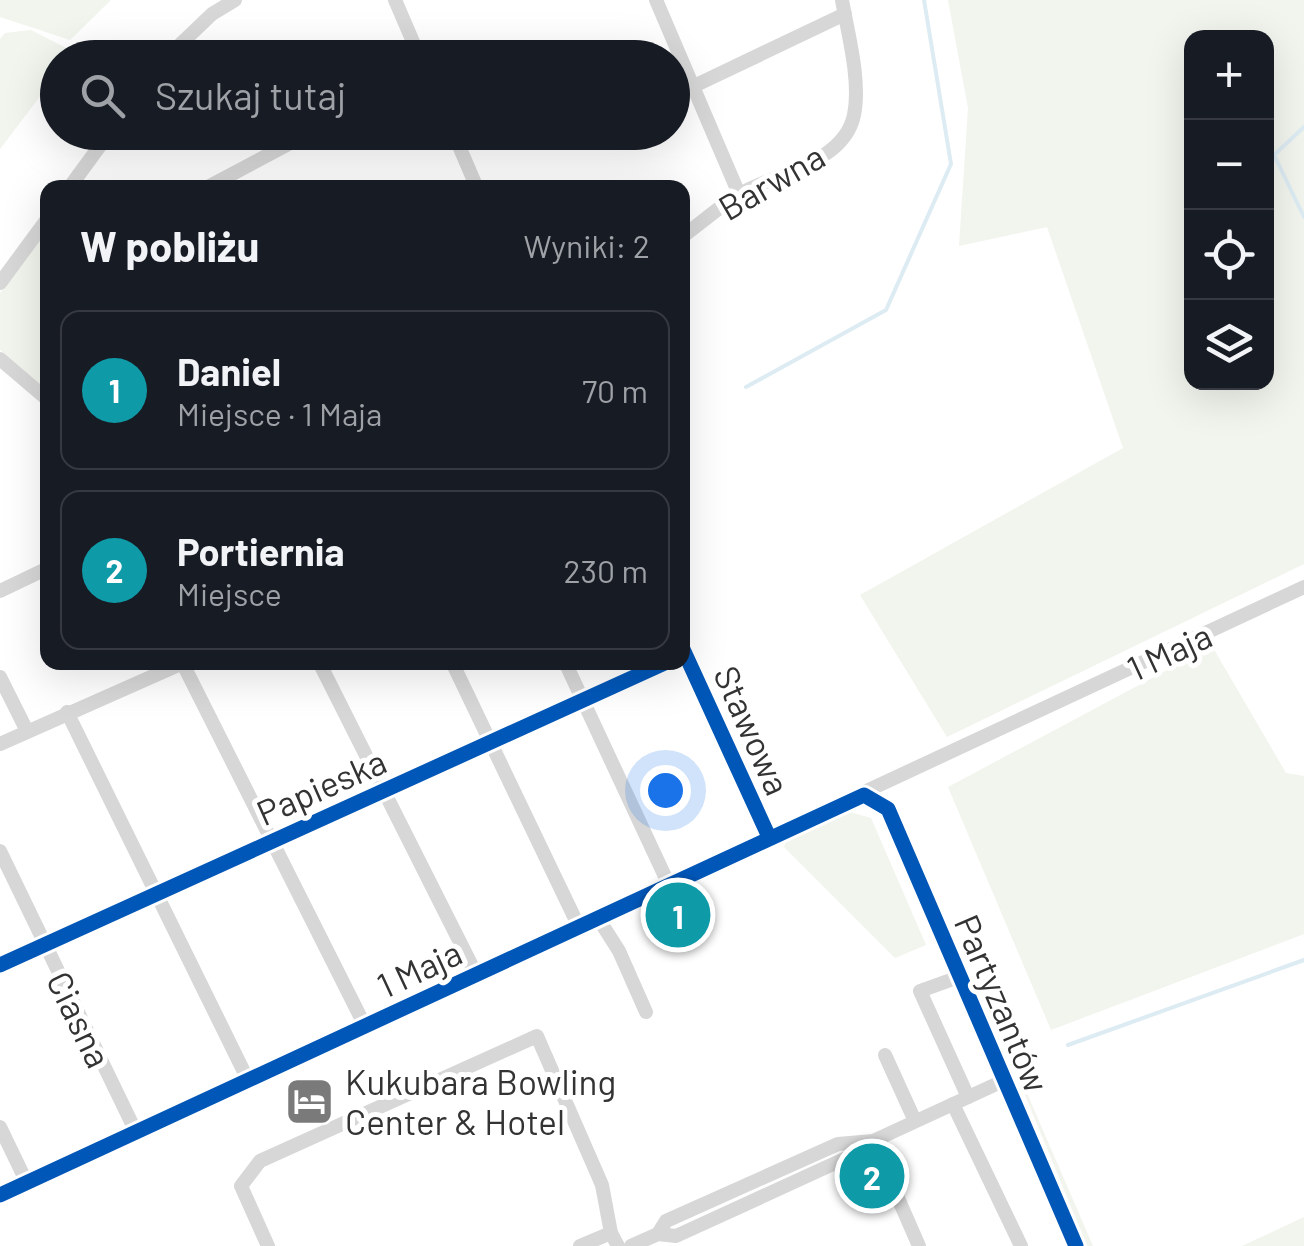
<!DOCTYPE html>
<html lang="pl">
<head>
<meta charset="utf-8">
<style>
  :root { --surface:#171b24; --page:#242831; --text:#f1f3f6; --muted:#9ea1a6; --line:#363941; --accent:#7a7a7a }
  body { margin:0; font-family:Barlow,sans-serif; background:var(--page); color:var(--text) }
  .controls { position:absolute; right:30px; top:30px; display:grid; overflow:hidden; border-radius:20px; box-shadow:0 10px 40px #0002 }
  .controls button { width:90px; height:90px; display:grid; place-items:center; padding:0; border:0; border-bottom:2px solid var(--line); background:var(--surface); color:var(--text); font:50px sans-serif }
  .you { position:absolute; left:665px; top:790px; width:35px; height:35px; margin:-25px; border:8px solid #fff; border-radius:50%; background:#1a73e8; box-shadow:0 0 0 15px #1a73e833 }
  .badge { display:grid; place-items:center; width:65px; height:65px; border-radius:50%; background:var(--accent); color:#fff; font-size:32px; font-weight:700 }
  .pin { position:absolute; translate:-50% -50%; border:5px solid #fff; box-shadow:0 2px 10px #0006 }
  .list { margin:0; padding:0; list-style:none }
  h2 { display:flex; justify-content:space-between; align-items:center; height:130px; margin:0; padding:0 40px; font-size:42px }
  h2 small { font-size:32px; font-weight:400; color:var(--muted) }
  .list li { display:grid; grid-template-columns:65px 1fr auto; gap:30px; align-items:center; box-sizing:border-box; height:160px; margin:0 20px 20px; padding:0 20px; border:2px solid var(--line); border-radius:20px }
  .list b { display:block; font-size:38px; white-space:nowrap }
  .list p { margin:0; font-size:32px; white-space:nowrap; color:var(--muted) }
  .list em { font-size:32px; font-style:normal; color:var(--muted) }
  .icon { flex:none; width:55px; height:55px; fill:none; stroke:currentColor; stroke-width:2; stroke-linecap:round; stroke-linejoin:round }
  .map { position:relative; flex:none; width:1304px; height:1246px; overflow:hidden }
  .search { position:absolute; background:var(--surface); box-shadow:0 10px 40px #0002; left:40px; top:40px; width:650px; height:110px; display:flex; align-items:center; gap:25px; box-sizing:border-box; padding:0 35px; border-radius:55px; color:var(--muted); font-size:38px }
  .panel { position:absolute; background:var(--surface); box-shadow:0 10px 40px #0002; left:40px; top:180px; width:650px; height:490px; border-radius:20px }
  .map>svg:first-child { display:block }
</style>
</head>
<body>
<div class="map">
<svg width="1304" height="1246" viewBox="0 0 1304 1246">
  <rect width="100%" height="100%" fill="#fff"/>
  <g fill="#f1f5ed" fill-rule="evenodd">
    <polygon points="0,0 111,0 70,40 0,17"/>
    <path d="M948,0h356v564l-357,173 -87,-142 263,-147 -76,-221 -88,19 9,-138zM1192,38h74v344h-74z"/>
    <polygon points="31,30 74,52 70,57 58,58 57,74 0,149 0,39 5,33"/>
    <polygon points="47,229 47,392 45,393 0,350 0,293"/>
    <polygon points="1212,646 1286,773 1304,776 1304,934 1051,1030 948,787"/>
    <polygon points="846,811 871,818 926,945 895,958 784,847 786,839"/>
    <polygon points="1023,1090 1026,1091 1093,1246 1087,1246"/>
    <polygon points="1304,1217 1304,1246 1242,1246"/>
  </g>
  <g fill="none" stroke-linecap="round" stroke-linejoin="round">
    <g stroke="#ddebf3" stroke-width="4">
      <polyline points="1304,127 1274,155 1304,217"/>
      <polyline points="746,387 886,310 951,164 924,0"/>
      <polyline points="1068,1045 1304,960"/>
    </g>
    <g stroke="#d7d7d7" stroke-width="14">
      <polyline points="395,0 420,58"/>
      <polyline points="656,0 739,194"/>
      <polyline points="166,58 212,14 235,0"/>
      <polyline points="694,86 845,14"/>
      <polyline points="453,132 477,188"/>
      <polyline points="69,188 110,132"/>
      <polyline points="206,188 311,132"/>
      <path d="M682,237c19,-14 37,-30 56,-42 36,-22 106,-31 116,-80 7,-34 -6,-81 -12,-115"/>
      <polyline points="0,283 48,218"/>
      <polyline points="0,359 48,400"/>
      <polyline points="0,591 48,568"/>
      <polyline points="682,647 769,837"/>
      <polyline points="182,662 365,1026"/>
      <polyline points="319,662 476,974"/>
      <polyline points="452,662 579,927"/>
      <polyline points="565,662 669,885"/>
      <polyline points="0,677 27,731"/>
      <polyline points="67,712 248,1080"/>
      <polyline points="0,744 185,662"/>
      <polyline points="864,795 888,809 1076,1246"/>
      <polyline points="0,851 136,1132"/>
      <polyline points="598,918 619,951 646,1012"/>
      <polyline points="0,965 667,662"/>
      <polyline points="959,977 920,991 968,1097"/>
      <polyline points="885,1055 915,1121"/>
      <polyline points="953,1104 1021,1246"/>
      <polyline points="0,1127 27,1183"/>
      <polyline points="873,1141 919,1246"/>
      <polyline points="0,1195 1304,587"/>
      <polyline points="658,1234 666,1221 838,1144 873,1141 1003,1081"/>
      <polyline points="268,1246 241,1186 260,1161 537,1036 602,1185 611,1233"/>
      <polyline points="580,1246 611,1233 618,1246"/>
      <polyline points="631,1246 658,1234 676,1236 855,1154 856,1144"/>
    </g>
    <defs>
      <g id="cycleway">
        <polyline points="682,647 769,837"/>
        <polyline points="0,965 667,662"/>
        <polyline points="0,1195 864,795 888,809 1076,1246"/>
      </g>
    </defs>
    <use href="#cycleway" stroke="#fff" stroke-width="21"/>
    <use href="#cycleway" stroke="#0057b8" stroke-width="15"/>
  </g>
  <defs>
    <symbol id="hotel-square" viewBox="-11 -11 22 22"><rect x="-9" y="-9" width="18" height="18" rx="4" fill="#7a7a7a" stroke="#fff"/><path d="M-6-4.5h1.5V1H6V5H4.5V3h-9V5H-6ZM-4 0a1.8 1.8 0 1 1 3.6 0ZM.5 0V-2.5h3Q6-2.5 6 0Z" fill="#fff"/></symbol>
  </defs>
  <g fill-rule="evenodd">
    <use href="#hotel-square" x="282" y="1074" width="55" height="55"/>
  </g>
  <g text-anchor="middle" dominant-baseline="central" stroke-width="10" stroke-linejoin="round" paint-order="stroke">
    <g font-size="35" fill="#333" stroke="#fff">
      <text transform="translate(771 181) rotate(-30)">Barwna</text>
      <text transform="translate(1169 651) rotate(-25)">1 Maja</text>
      <text transform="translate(753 730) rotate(66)">Stawowa</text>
      <text transform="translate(321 786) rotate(-24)">Papieska</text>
      <text transform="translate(419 968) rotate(-25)">1 Maja</text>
      <text transform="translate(1003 1003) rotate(67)">Partyzantów</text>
      <text transform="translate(80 1019) rotate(64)">Ciasna</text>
    </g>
    <g font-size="35" fill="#333" stroke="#fff" text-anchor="start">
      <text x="345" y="1081">Kukubara Bowling<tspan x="345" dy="40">Center &amp; Hotel</tspan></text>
    </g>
  </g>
</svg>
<div class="controls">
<button>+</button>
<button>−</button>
<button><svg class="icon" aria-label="locate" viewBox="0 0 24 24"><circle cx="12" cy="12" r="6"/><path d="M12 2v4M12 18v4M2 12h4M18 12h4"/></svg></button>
<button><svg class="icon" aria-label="layers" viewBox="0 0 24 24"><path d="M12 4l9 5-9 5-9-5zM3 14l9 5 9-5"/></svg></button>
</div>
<div class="you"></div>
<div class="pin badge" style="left:678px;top:915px;background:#0f9aa8">1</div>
<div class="pin badge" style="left:872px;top:1176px;background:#0f9aa8">2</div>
<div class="search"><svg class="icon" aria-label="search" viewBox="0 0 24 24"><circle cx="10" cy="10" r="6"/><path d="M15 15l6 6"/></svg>Szukaj tutaj</div>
<section class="panel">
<h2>W pobliżu<small>Wyniki: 2</small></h2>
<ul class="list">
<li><span class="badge" style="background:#0f9aa8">1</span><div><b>Daniel</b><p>Miejsce · 1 Maja</p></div><em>70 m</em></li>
<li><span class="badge" style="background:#0f9aa8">2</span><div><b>Portiernia</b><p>Miejsce</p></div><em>230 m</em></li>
</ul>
</section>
</div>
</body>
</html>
